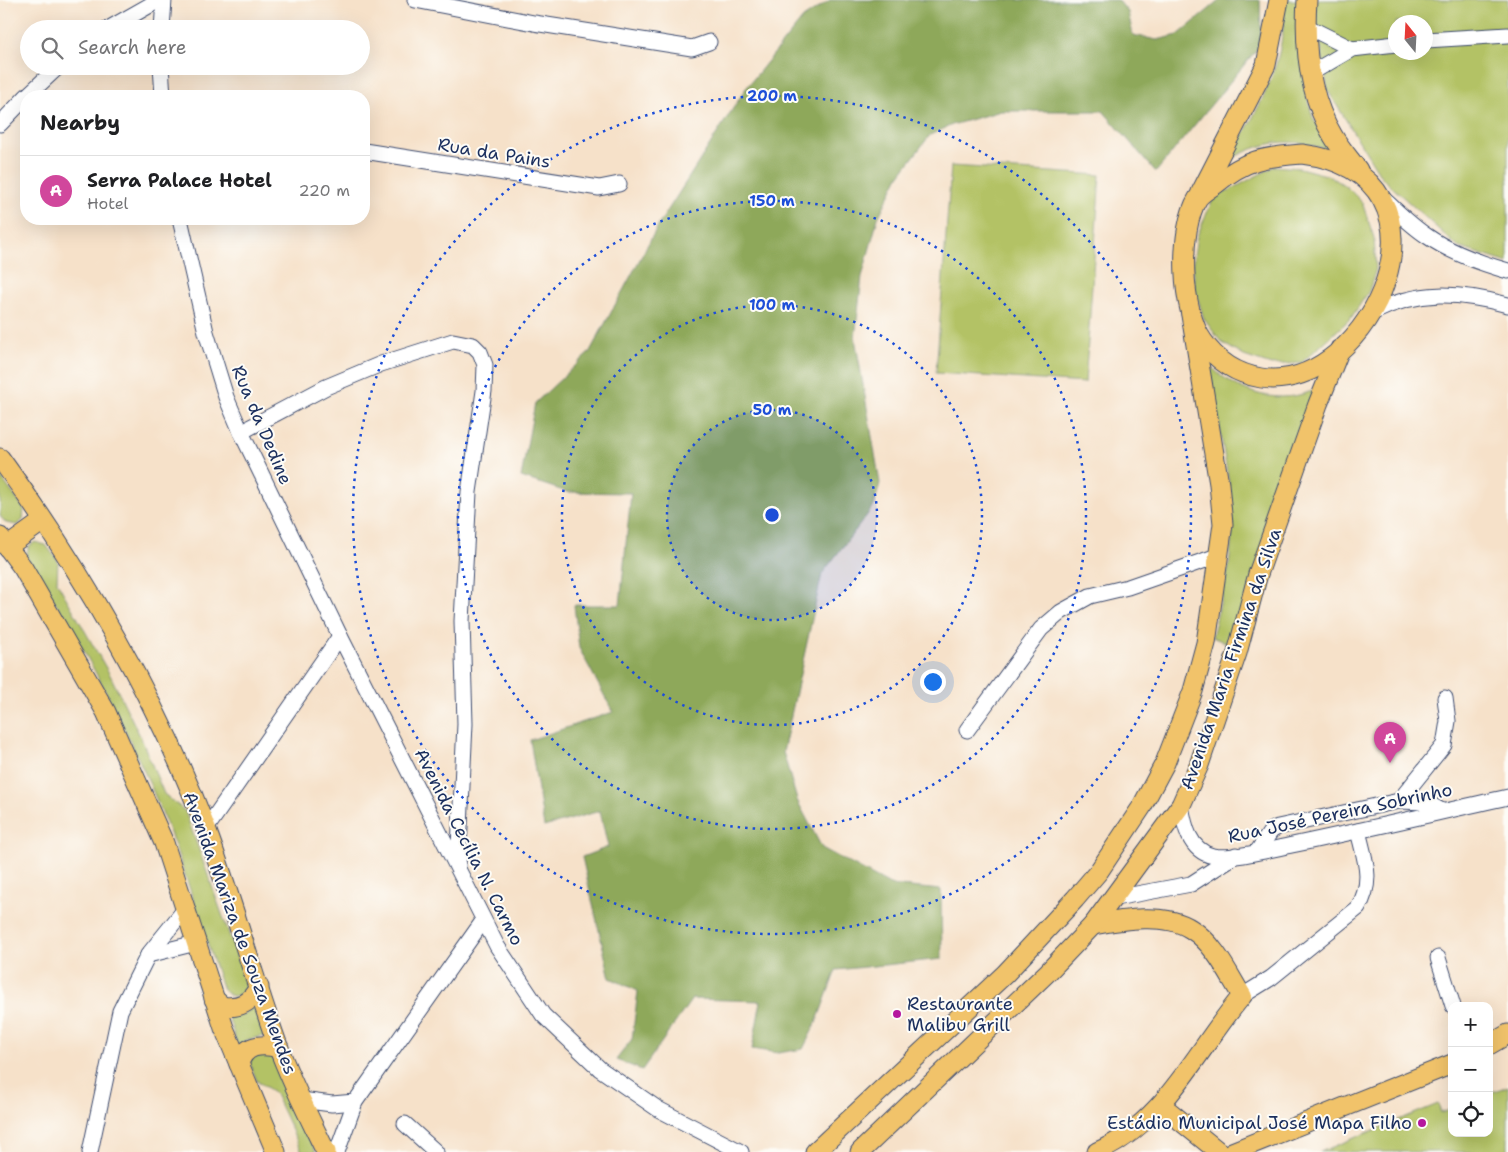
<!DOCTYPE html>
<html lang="en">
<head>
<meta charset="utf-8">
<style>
  :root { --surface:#fff; --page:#f2f2f2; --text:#202124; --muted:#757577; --line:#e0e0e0; --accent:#b5179e }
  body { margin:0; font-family:"Shantell Sans",sans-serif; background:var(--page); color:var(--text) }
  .controls { position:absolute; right:15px; bottom:15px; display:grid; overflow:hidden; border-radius:10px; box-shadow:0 5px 20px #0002 }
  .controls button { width:45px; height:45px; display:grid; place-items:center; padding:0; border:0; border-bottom:1px solid var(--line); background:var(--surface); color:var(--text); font:25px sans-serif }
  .compass { position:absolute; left:1388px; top:15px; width:45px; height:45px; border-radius:50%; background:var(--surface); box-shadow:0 5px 20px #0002; rotate:342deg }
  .you { position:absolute; left:932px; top:681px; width:18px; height:18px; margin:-12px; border:4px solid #fff; border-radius:50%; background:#1a73e8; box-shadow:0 0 0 8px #1a73e833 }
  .badge { display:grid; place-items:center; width:32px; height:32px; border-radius:50%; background:var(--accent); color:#fff; font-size:16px; font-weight:700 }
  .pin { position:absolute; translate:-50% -41px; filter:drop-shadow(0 1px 2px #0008) }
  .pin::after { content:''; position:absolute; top:26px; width:18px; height:15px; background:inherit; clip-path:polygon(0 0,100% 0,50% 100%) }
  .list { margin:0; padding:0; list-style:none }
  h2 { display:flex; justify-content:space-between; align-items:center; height:65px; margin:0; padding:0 20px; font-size:21px }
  h2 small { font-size:16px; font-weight:400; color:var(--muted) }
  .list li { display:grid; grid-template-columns:32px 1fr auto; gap:15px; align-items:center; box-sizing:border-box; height:70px; padding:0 20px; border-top:1px solid var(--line) }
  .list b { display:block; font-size:19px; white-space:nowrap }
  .list p { margin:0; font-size:16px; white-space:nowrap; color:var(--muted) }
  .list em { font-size:16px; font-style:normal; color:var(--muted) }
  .icon { flex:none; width:28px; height:28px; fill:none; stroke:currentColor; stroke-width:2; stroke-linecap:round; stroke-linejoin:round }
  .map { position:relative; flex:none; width:1508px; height:1152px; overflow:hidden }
  .search { position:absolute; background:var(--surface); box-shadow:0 5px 20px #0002; left:20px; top:20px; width:350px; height:55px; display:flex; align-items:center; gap:12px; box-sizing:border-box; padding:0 18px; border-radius:28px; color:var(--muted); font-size:19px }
  .panel { position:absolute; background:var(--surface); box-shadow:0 5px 20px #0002; left:20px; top:90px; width:350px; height:135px; border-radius:20px }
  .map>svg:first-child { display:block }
</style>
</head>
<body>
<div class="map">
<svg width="1508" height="1152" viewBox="0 0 1508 1152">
  <rect width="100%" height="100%" fill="#fdfcf7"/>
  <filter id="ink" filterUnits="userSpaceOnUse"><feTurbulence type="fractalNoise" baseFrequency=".02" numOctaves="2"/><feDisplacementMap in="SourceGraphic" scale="10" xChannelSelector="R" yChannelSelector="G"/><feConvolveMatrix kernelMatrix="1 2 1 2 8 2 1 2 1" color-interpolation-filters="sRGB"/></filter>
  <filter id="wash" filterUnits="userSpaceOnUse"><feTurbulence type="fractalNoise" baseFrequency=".0096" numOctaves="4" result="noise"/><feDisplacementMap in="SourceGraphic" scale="20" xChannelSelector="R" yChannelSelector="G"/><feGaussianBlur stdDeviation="1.12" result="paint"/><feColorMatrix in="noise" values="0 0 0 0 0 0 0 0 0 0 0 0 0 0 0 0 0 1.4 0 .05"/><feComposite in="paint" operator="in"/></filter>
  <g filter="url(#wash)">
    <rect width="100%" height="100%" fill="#f6e1c9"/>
    <g fill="#b3c265" stroke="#677862" fill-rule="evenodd">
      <path d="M1285,0h17l3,89 8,29 20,34c-40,-16 -71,-12 -107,10 23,-36 48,-77 55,-119 3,-14 3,-29 4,-43z"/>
      <path d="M1313,0h195v263l-50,-16 -76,-69 -54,-87zM1396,22h30v30h-30z"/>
      <polygon points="951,166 1100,175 1085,383 936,373"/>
      <polygon points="1275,166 1300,168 1330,176 1347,187 1362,202 1374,238 1376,269 1369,291 1351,318 1327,340 1301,363 1271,365 1244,356 1221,342 1204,319 1195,289 1193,263 1197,236 1213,199"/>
      <path d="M1209,365c30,29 71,42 110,23l-88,257 -19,-8 17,-70 4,-43 -2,-29z"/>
      <polygon points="0,476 24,509 23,520 17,525 6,523 0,516"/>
      <path d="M35,542l11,3 12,16 -1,21 53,93 31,63 23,56 21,17 62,173c-3,13 -15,16 -24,6 -19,-55 -35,-111 -56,-165 -38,-94 -85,-184 -141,-269l3,-10z"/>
      <polygon points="254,1007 264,1036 246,1040 238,1047 228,1016 242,1015"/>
      <polygon points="271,1054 316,1152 302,1152 274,1092 257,1081 250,1064 252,1056"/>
      <polygon points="1508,1086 1508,1152 1320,1152 1438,1104 1441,1113 1452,1109 1452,1133 1489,1133 1489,1093"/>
    </g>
    <polygon fill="#8ea85a" stroke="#546c5c" points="830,0 1118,0 1128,12 1133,35 1157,40 1178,35 1220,0 1260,0 1261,32 1258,48 1156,172 1103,111 1001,111 952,125 930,135 899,176 878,218 862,277 855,338 880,483 874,506 822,574 783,752 797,800 822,848 890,885 941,890 942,959 836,970 817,1021 803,1049 778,1053 752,1049 761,1001 692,999 642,1070 616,1060 632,1039 638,991 610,978 582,857 608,847 600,811 544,827 530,740 613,712 579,648 574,605 620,605 631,493 567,492 521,477 535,403 589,353 659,224 746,88 803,18"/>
  </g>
  <g filter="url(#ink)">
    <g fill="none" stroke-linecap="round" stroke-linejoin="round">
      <defs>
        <g id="minor">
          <polyline points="415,0 534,23 692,48 709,42"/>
          <polyline points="1306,26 1352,49"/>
          <polyline points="108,29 159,0"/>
          <polyline points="162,29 164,0"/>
          <polyline points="1426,40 1508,35"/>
          <polyline points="161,66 163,96"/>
          <polyline points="1311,73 1352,49 1396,44"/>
          <polyline points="27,96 59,66"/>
          <polyline points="0,124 26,97"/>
          <polyline points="364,151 599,188 619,184"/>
          <path d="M1380,196c15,13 30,29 47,40 24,17 53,27 81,35"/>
          <polyline points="180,219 206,332 226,397 241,432 340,636 497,946 543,1015 600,1069 658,1109 741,1152"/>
          <path d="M1372,313c47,-24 87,-21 136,-8"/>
          <polyline points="241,432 326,387 381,364 453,341 473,345 480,352 485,365 484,391 469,492 462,621 465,724 458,868"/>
          <polyline points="967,730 1041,629 1061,612 1090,596 1128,587 1220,555"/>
          <polyline points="1399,801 1444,745 1448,721 1445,698"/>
          <path d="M1181,805c3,19 8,46 32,51 19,4 59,-7 79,-11 72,-15 144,-32 216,-48"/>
          <polyline points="206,829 340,636"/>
          <polyline points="1257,852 1271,831 1278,827 1399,801 1426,802 1442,811"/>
          <polyline points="1115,898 1191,884 1236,855"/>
          <polyline points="148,955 196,943"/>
          <polyline points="1438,958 1453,1006"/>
          <path d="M1242,996l29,-18 87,-70c16,-27 7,-48 0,-77"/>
          <polyline points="301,1100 332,1104 355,1102"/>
          <polyline points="405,1124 436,1152"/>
          <polyline points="90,1152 120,1011 148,955 185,909"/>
          <polyline points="337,1152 355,1102 483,921"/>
        </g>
        <g id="major">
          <path d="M1307,0c-3,45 2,96 26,136 7,12 17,23 25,34"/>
          <path d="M1302,154c169,21 68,241 -41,224 -24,-4 -44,-17 -58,-37 -22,-30 -25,-111 -5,-143 4,-5 12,-10 18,-14 30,-25 48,-27 86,-30z"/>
          <polyline points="1201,192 1266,65 1279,0"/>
          <path d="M0,458c81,111 158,243 206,371 27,72 46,146 72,217 13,36 31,71 48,106"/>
          <polyline points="0,537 23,568 106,712 164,843 224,1028 276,1152"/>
          <polyline points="7,547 43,521"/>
          <path d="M1093,925c28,-5 73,-13 98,4 23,14 37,44 51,67 -46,54 -76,126 -145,156"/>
          <path d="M214,999l8,7c18,3 29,-4 37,-19"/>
          <polyline points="1489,1045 1508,1034"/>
          <path d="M239,1064c5,-19 22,-21 40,-16"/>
          <polyline points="1161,1105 1219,1152"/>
          <polyline points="815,1152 1005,974 1075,899 1099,871 1141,808 1165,763 1193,691 1206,643 1223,524 1219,484 1191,315"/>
          <polyline points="860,1152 1048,972 1093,925 1181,805 1199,765 1237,653 1258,574 1318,404 1340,349"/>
          <polyline points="1232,1152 1452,1064"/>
        </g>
      </defs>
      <use href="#minor" stroke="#3c4a6e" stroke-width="17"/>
      <use href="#major" stroke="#3c4a6e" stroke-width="21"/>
      <use href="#minor" stroke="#fff" stroke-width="15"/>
      <use href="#major" stroke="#f1c36a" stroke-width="19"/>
    </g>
  </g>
  <circle cx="772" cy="515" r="105" fill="#1d4ed8" fill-opacity=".12"/>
  <g fill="none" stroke="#1d4ed8" stroke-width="2.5" stroke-dasharray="2.5 5">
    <circle cx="772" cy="515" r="105"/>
    <circle cx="772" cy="515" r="210"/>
    <circle cx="772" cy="515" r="314"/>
    <circle cx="772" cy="515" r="419"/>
  </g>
  <g fill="#b5179e" stroke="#fdfcf7" stroke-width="2">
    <circle cx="897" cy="1014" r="5"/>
    <circle cx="1422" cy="1123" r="5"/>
  </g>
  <g text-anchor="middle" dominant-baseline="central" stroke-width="4" stroke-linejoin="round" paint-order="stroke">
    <g font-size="18" fill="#1b2f5e" stroke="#fdfcf7">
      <text transform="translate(494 153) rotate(9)">Rua da Pains</text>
      <text transform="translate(262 425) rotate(67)">Rua da Dedine</text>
      <text transform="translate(1231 659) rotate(-71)">Avenida Maria Firmina da Silva</text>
      <text transform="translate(1340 813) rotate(-12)">Rua José Pereira Sobrinho</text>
      <text transform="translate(469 847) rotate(63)">Avenida Cecília N. Carmo</text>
      <text transform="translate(240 933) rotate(70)">Avenida Mariza de Souza Mendes</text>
    </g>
    <g font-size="18" fill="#1b2f5e" stroke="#fdfcf7" text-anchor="start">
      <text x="907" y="1004">Restaurante<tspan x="907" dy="21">Malibu Grill</tspan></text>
      <text x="1412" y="1123" text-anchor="end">Estádio Municipal José Mapa Filho</text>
    </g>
  </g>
  <circle cx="772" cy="515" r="8" fill="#1d4ed8" stroke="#fdfcf7" stroke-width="2.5"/>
  <g font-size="15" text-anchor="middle" font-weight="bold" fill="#1d4ed8" stroke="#fdfcf7" stroke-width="4" stroke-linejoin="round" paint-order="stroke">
    <text x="772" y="101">200 m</text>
    <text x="772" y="206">150 m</text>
    <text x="772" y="310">100 m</text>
    <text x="772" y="415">50 m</text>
  </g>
</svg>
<div class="controls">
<button>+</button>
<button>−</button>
<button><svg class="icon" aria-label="locate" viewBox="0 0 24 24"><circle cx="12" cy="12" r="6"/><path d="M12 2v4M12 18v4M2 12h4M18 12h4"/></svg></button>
</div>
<svg class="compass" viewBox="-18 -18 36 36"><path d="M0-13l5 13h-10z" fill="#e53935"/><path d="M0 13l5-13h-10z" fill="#757577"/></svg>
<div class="you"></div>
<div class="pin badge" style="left:1390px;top:763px;background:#d1479c">A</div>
<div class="search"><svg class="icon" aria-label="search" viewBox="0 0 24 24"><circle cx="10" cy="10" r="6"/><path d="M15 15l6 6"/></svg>Search here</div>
<section class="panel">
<h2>Nearby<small></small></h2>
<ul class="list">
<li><span class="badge" style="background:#d1479c">A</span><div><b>Serra Palace Hotel</b><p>Hotel</p></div><em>220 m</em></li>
</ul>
</section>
</div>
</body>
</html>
